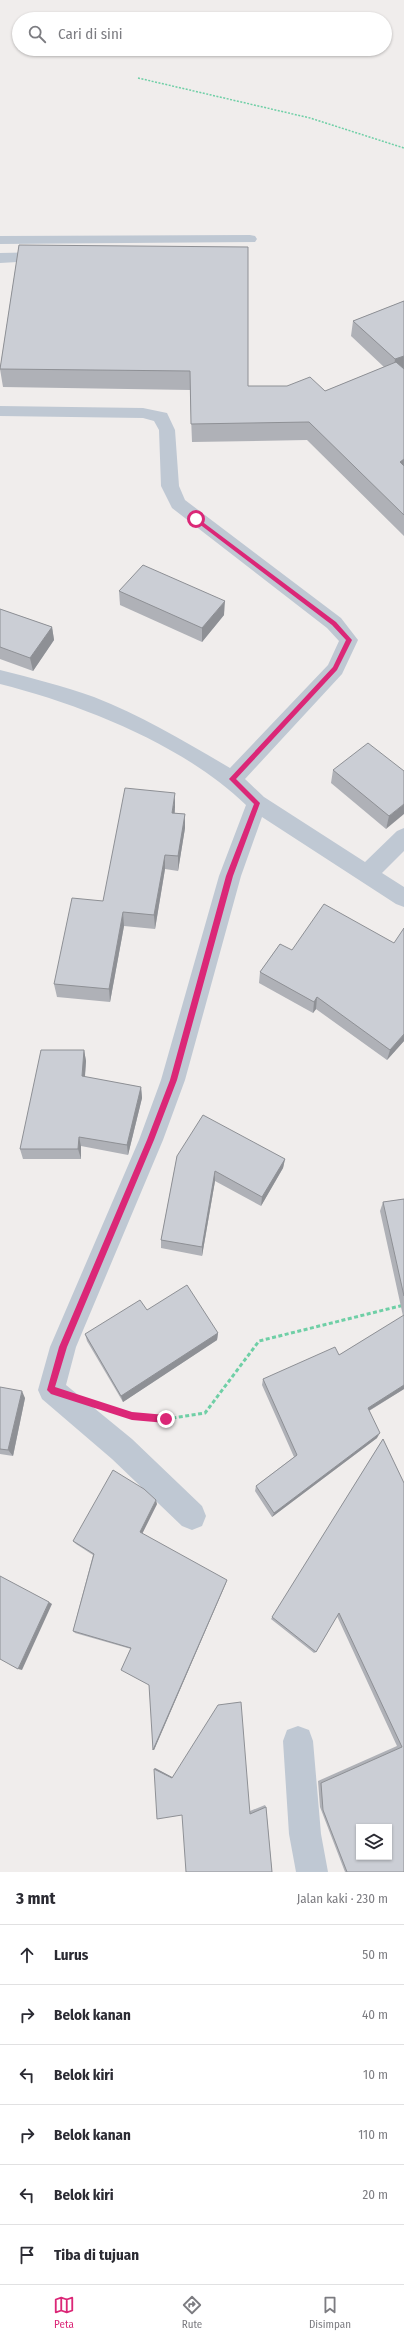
<!DOCTYPE html>
<html lang="id">
<head>
<meta charset="utf-8">
<style>
  :root { --surface:#fff; --page:#f7f7f7; --text:#2b2b33; --muted:#7c7c81; --line:#e1e1e2; --accent:#db2777 }
  body { margin:0; font-family:"Fira Sans Condensed",sans-serif; background:var(--page); color:var(--text) }
  .controls { position:absolute; right:12px; bottom:12px; display:grid; overflow:hidden; border-radius:0px; box-shadow:0 1px 3px #0004 }
  .controls button { width:36px; height:36px; display:grid; place-items:center; padding:0; border:0; border-bottom:1px solid var(--line); background:var(--surface); color:var(--text); font:20px sans-serif }
  .stop { position:absolute; width:12px; height:12px; margin:-9px; border:3px solid #db2777; border-radius:50%; background:#fff }
  .stop.end { background:#db2777; border-color:#fff; box-shadow:0 1px 4px #0008 }
  .list { margin:0; padding:0; list-style:none }
  h2 { display:flex; justify-content:space-between; align-items:center; height:52px; margin:0; padding:0 16px; font-size:17px }
  h2 small { font-size:13px; font-weight:400; color:var(--muted) }
  .list li { display:grid; grid-template-columns:26px 1fr auto; gap:12px; align-items:center; box-sizing:border-box; height:60px; padding:0 16px; border-top:1px solid var(--line) }
  .list b { display:block; font-size:15px; white-space:nowrap }
  .list em { font-size:13px; font-style:normal; color:var(--muted) }
  .icon { flex:none; width:22px; height:22px; fill:none; stroke:currentColor; stroke-width:2; stroke-linecap:round; stroke-linejoin:round }
  .map { position:relative; flex:none; width:404px; height:1872px; overflow:hidden }
  .search { position:absolute; background:var(--surface); box-shadow:0 1px 3px #0004; left:12px; right:12px; top:12px; height:44px; display:flex; align-items:center; gap:10px; box-sizing:border-box; padding:0 14px; border-radius:22px; color:var(--muted); font-size:15px }
  .sheet { height:412px; background:var(--surface) }
  nav { display:flex; justify-content:space-around; align-items:center; box-sizing:border-box; height:56px; border-top:1px solid var(--line); background:var(--surface); font-size:11px; color:var(--muted) }
  nav a { display:grid; justify-items:center; gap:2px }
  nav .on { color:var(--accent) }
  .map>svg:first-child { display:block }
</style>
</head>
<body>
<div class="map">
<svg width="404" height="1872" viewBox="0 0 404 1872">
  <rect width="100%" height="100%" fill="#f0edec"/>
  <g fill="none" stroke-linecap="round" stroke-linejoin="round">
    <polyline stroke="#6fcfa6" stroke-width="1.5" stroke-dasharray="2 1.5" stroke-linecap="butt" points="138,78 310,118 404,148"/>
    <polyline stroke="#6fcfa6" stroke-width="3" stroke-dasharray="4 2.5" stroke-linecap="butt" points="140,1417 166,1419 205,1413 259,1341 404,1305"/>
    <g fill="#bfc8d3" fill-rule="evenodd">
      <polygon points="250,235 255,236 257,239 255,242 0,244 0,236"/>
      <polygon points="47,252 52,254 55,257 52,260 0,263 0,253"/>
      <path d="M0,406l143,2 24,5 8,17 4,56 6,14 156,118 17,22 -16,34 -97,105 19,18 101,65 32,-31 7,-3v23l-22,22 22,14v20l-8,-3 -134,-87 -21,59 -56,204 -22,60 -87,207 -10,38 66,54 70,67 4,10 -4,10 -10,4 -10,-4 -70,-67 -70,-60 -4,-9 12,-43 89,-207 22,-60 58,-204 27,-71c-62,-60 -163,-100 -246,-121v-14c32,8 63,16 94,27 48,19 92,45 136,71l98,-103 11,-24 -12,-13 -155,-120 -11,-22 -2,-56 -5,-9 -11,-3 -143,-2z"/>
      <polygon points="298,1726 309,1730 313,1741 321,1834 328,1872 296,1872 289,1834 283,1741 287,1730"/>
    </g>
  </g>
  <g fill="#afb1b7">
    <polygon points="19,245 248,386 325,391 384,367 351,336 353,321 404,301 404,536 307,440 192,442 190,390 3,387 0,369"/>
    <polygon points="119,591 224,615 202,642 120,605"/>
    <polygon points="0,609 52,627 54,640 33,671 0,659"/>
    <polygon points="333,770 404,771 386,829 331,783"/>
    <polygon points="175,808 175,813 185,814 185,828 178,871 165,869 155,929 124,926 110,1002 57,997 54,984 103,901"/>
    <polygon points="280,944 404,1041 387,1060 316,1009 313,1013 259,983 260,972"/>
    <polygon points="84,1050 86,1061 85,1077 141,1087 142,1098 128,1155 81,1146 81,1159 23,1159 20,1149"/>
    <polygon points="177,1156 285,1159 283,1168 261,1206 215,1181 202,1256 161,1248 161,1240"/>
    <polygon points="404,1199 404,1389 369,1411 377,1438 272,1517 255,1491 256,1486 294,1457 262,1385 263,1379 339,1355 403,1316 380,1211 383,1202"/>
    <polygon points="147,1310 218,1333 217,1340 123,1402 87,1341 85,1334"/>
    <polygon points="0,1387 25,1398 13,1456 0,1454"/>
    <polygon points="383,1439 404,1483 404,1872 345,1872 320,1807 318,1781 397,1746 337,1616 316,1652 314,1653 271,1619"/>
    <polygon points="157,1504 142,1534 226,1583 154,1750 149,1685 131,1649 75,1633 73,1631 93,1555 76,1544 73,1541"/>
    <polygon points="155,1768 172,1777 250,1811 265,1805 266,1807 272,1872 182,1815"/>
  </g>
  <g fill="#8e9095">
    <polygon points="404,356 404,370 393,375 395,359"/>
    <polygon points="404,459 404,476 400,462"/>
    <polygon points="225,601 224,615 202,642 202,628"/>
    <polygon points="52,627 54,640 33,671 30,658"/>
    <polygon points="175,793 175,808 172,827 172,813"/>
    <polygon points="404,804 404,814 386,829 389,816"/>
    <polygon points="185,814 185,828 178,871 178,856"/>
    <polygon points="165,855 165,869 155,929 154,915"/>
    <polygon points="123,912 124,926 110,1002 109,989"/>
    <polygon points="317,997 316,1009 313,1013 314,1002"/>
    <polygon points="404,1034 404,1041 387,1060 390,1050"/>
    <polygon points="84,1050 86,1061 84,1087 82,1076"/>
    <polygon points="141,1087 142,1098 128,1155 127,1145"/>
    <polygon points="79,1137 81,1146 81,1159 78,1149"/>
    <polygon points="285,1159 283,1168 261,1206 262,1197"/>
    <polygon points="215,1171 215,1181 202,1256 202,1247"/>
    <polygon points="218,1333 217,1340 123,1402 121,1396"/>
    <polygon points="404,1385 404,1389 365,1413 368,1408"/>
    <polygon points="22,1391 25,1398 13,1456 8,1450"/>
    <polygon points="380,1433 377,1438 272,1517 274,1513"/>
    <polygon points="156,1500 157,1504 141,1536 140,1532"/>
    <polygon points="227,1580 226,1583 154,1750 153,1750"/>
    <polygon points="49,1602 52,1604 22,1670 18,1669"/>
    <polygon points="155,1768 172,1777 172,1778 154,1769"/>
  </g>
  <g fill="#cbced5" stroke="#8e9095" fill-rule="evenodd">
    <polygon points="19,245 248,247 248,386 287,386 310,377 325,391 396,362 404,369 404,459 400,462 404,466 404,515 309,422 191,424 190,371 0,369"/>
    <polygon points="404,301 404,356 395,359 353,321"/>
    <polygon points="143,565 225,601 202,628 119,591"/>
    <polygon points="0,609 52,627 30,658 0,647"/>
    <polygon points="368,743 404,771 404,804 389,816 333,770"/>
    <polygon points="125,788 175,793 172,813 185,814 178,856 165,855 154,915 123,912 109,989 54,984 72,898 103,901"/>
    <polygon points="324,904 394,943 404,928 404,1034 390,1050 317,997 314,1002 260,972 280,944 292,950"/>
    <polygon points="41,1050 84,1050 82,1076 141,1087 127,1145 79,1137 78,1149 20,1149"/>
    <polygon points="203,1115 285,1159 262,1197 215,1171 202,1247 161,1240 177,1156"/>
    <polygon points="404,1199 404,1296 383,1202"/>
    <polygon points="187,1285 218,1333 121,1396 85,1334 140,1300 147,1310"/>
    <polygon points="404,1315 404,1385 368,1408 380,1433 274,1513 256,1486 297,1455 263,1379 335,1347 339,1355"/>
    <polygon points="0,1387 22,1391 8,1450 0,1449"/>
    <path d="M383,1439l21,44v389h-57l-24,-62 -2,-27 81,-36 -63,-134 -23,39 -44,-35zM359,1827h30v30h-30z"/>
    <polygon points="113,1470 144,1489 156,1500 140,1532 227,1580 153,1750 149,1685 121,1670 131,1648 73,1631 94,1554 73,1541"/>
    <polygon points="0,1576 49,1602 18,1669 0,1659"/>
    <polygon points="241,1702 250,1814 266,1807 272,1872 186,1872 182,1815 157,1819 154,1769 172,1778 218,1705"/>
  </g>
  <polygon fill="#db2777" points="196,517 336,622 352,640 337,670 236,779 260,803 233,876 177,1080 154,1140 67,1347 55,1387 132,1412 166,1415 170,1419 166,1423 132,1420 51,1394 47,1390 59,1347 147,1140 170,1080 226,876 254,804 229,779 333,667 346,640 332,625 194,520"/>
</svg>
<div class="controls">
<button><svg class="icon" aria-label="layers" viewBox="0 0 24 24"><path d="M12 4l9 5-9 5-9-5zM3 14l9 5 9-5"/></svg></button>
</div>
<div class="stop" style="left:196px;top:519px"></div>
<div class="stop end" style="left:166px;top:1419px"></div>
<div class="search"><svg class="icon" aria-label="search" viewBox="0 0 24 24"><circle cx="10" cy="10" r="6"/><path d="M15 15l6 6"/></svg>Cari di sini</div>
</div>
<section class="sheet">
<h2>3 mnt<small>Jalan kaki · 230 m</small></h2>
<ul class="list">
<li><svg class="icon" aria-label="ahead" viewBox="0 0 24 24"><path d="M12 20V5M6 11l6-6 6 6"/></svg><div><b>Lurus</b></div><em>50 m</em></li>
<li><svg class="icon" aria-label="right" viewBox="0 0 24 24"><path d="M7 20v-9h11M14 6l5 5-5 5"/></svg><div><b>Belok kanan</b></div><em>40 m</em></li>
<li><svg class="icon" aria-label="left" viewBox="0 0 24 24"><path d="M17 20v-9H6M10 6l-5 5 5 5"/></svg><div><b>Belok kiri</b></div><em>10 m</em></li>
<li><svg class="icon" aria-label="right" viewBox="0 0 24 24"><path d="M7 20v-9h11M14 6l5 5-5 5"/></svg><div><b>Belok kanan</b></div><em>110 m</em></li>
<li><svg class="icon" aria-label="left" viewBox="0 0 24 24"><path d="M17 20v-9H6M10 6l-5 5 5 5"/></svg><div><b>Belok kiri</b></div><em>20 m</em></li>
<li><svg class="icon" aria-label="arrive" viewBox="0 0 24 24"><path d="M6 21V4h12l-3 4 3 4H6"/></svg><div><b>Tiba di tujuan</b></div></li>
</ul>
</section>
<nav>
<a class="on"><svg class="icon" aria-label="map" viewBox="0 0 24 24"><path d="M3 6l6-2 6 2 6-2v14l-6 2-6-2-6 2zM9 4v14M15 6v14"/></svg>Peta</a>
<a><svg class="icon" aria-label="directions" viewBox="0 0 24 24"><path d="M12 3l9 9-9 9-9-9zM9 14v-3h6M13 9l2 2-2 2"/></svg>Rute</a>
<a><svg class="icon" aria-label="saved" viewBox="0 0 24 24"><path d="M7 4h10v16l-5-4-5 4z"/></svg>Disimpan</a>
</nav>
</body>
</html>
